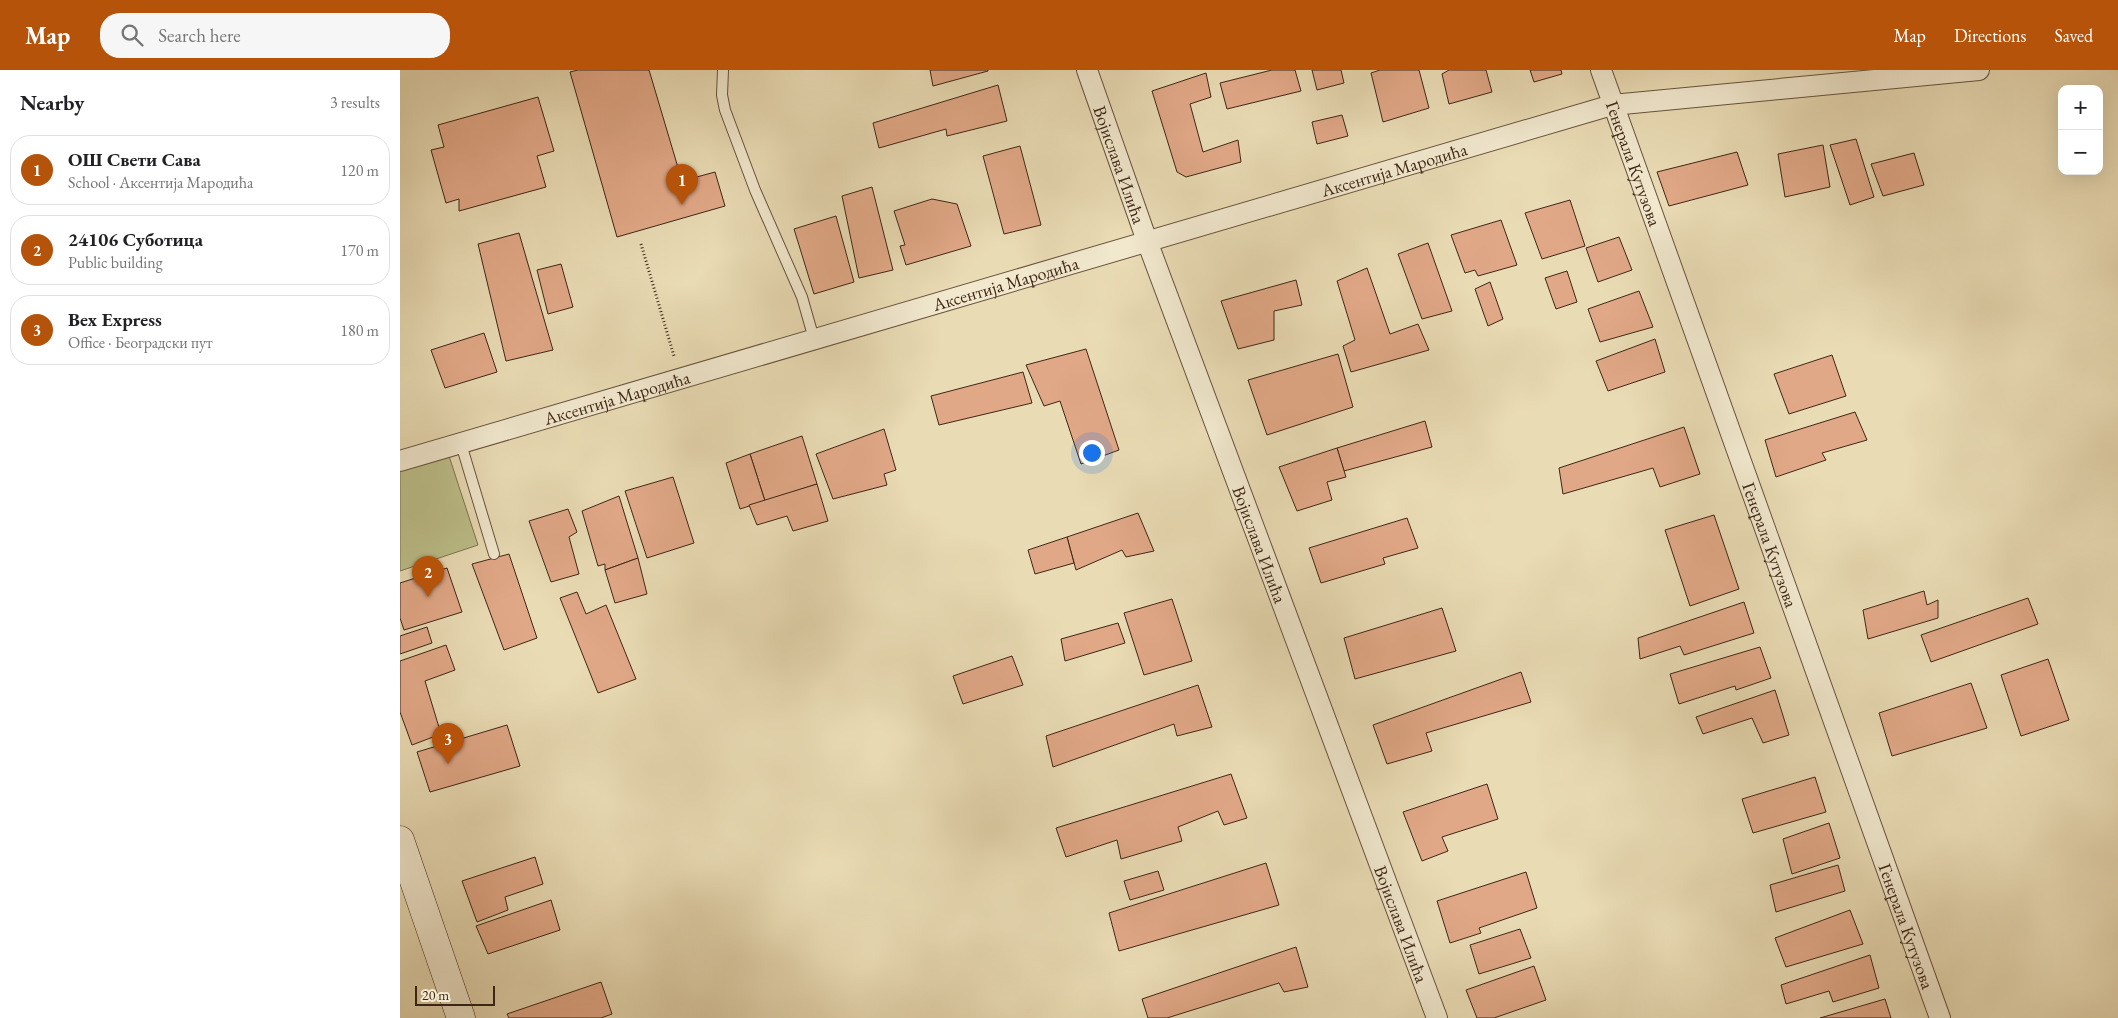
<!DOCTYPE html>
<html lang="en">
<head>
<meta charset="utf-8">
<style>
  :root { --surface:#fff; --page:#f6f6f6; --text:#202124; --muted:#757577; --line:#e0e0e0; --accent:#b45309 }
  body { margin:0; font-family:"EB Garamond",serif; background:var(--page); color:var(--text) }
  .controls { position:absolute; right:15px; top:15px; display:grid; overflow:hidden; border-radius:10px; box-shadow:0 5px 20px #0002 }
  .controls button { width:45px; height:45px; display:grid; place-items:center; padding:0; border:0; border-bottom:1px solid var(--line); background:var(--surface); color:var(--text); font:25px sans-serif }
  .scale { position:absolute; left:15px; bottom:12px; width:80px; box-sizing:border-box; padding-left:5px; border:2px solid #3e2615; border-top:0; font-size:14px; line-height:18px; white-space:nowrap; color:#3e2615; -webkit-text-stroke:4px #f1e8ce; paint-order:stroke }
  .you { position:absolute; left:691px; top:382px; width:18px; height:18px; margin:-12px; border:4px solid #fff; border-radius:50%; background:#1a73e8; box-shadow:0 0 0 8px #1a73e833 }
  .badge { display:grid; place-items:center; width:32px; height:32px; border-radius:50%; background:var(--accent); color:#fff; font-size:16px; font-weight:700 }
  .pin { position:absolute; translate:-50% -41px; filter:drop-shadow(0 1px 2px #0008) }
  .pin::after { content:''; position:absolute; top:26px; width:18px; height:15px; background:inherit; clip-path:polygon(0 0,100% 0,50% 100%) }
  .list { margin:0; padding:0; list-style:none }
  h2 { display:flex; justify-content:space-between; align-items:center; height:65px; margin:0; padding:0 20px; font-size:21px }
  h2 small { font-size:16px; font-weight:400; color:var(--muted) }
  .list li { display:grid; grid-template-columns:32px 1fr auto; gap:15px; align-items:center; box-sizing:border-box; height:70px; margin:0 10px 10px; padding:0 10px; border:1px solid var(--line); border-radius:20px }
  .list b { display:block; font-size:19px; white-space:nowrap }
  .list p { margin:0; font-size:16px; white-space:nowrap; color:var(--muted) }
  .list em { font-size:16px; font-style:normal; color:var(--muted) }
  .icon { flex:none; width:28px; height:28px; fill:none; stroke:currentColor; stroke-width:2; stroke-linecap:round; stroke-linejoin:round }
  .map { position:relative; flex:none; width:1718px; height:948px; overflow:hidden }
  header { display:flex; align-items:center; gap:30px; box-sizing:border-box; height:70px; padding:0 25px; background:var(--accent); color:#fff }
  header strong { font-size:24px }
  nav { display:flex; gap:28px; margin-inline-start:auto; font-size:18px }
  .search { width:350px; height:45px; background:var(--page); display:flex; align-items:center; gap:12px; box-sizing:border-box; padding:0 18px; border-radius:20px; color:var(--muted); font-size:19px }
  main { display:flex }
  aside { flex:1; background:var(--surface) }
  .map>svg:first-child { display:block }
</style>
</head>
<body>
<header>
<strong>Map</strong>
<div class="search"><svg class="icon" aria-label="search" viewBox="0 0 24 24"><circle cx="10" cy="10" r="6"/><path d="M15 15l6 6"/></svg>Search here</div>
<nav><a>Map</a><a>Directions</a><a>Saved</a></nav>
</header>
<main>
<aside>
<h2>Nearby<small>3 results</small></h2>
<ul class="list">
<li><span class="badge">1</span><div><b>ОШ Свети Сава</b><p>School · Аксентија Мародића</p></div><em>120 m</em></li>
<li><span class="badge">2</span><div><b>24106 Суботица</b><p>Public building</p></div><em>170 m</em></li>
<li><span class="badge">3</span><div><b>Bex Express</b><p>Office · Београдски пут</p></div><em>180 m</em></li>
</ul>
</aside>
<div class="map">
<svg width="1718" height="948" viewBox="0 0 1718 948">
  <rect width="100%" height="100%" fill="#e9dbb4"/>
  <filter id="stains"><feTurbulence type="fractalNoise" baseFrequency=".004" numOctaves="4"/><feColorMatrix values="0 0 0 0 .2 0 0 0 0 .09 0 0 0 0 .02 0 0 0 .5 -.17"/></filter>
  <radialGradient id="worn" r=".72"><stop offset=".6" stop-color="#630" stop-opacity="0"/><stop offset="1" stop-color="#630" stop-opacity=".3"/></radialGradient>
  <polygon fill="#bcbe89" stroke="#7d724f" points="48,383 78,475 0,501 0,399"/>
  <g fill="#e1a887" stroke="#3e2615">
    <polygon points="178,0 249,0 282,111 315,102 325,136 217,167 170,2"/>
    <polygon points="530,0 588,0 588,1 533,16"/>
    <polygon points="872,0 895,0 901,21 827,39 820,13"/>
    <polygon points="912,0 941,0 944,13 917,20"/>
    <polygon points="980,0 1019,0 1029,38 983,52 971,3"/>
    <polygon points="1086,0 1092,22 1049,34 1042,4 1049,0"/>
    <polygon points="1130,0 1161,0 1162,4 1134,12"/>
    <polygon points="806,3 811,27 790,34 803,82 838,70 841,92 786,107 777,102 752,21"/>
    <polygon points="598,15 607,51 547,66 546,59 479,78 473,53"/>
    <polygon points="138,27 154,81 137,86 146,117 59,141 59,129 46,133 31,80 44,77 38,55"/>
    <polygon points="942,45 948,66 917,74 912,52"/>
    <polygon points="1456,69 1474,127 1450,135 1430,75"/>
    <polygon points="1423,75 1430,117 1385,127 1378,84"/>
    <polygon points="620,76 641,155 604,164 583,86"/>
    <polygon points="1337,82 1348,115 1269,136 1257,102"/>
    <polygon points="1514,83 1524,115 1483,126 1471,94"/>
    <polygon points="472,117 493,200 459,208 442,126"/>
    <polygon points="532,129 557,134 571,176 506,195 500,176 505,175 494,141"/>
    <polygon points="1170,130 1185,176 1142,189 1125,143"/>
    <polygon points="436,146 454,212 414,224 394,159"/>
    <polygon points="1101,150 1117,195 1078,206 1075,200 1065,203 1051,165"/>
    <polygon points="119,163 153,280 106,291 78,174"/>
    <polygon points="1219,167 1232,200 1198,212 1186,178"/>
    <polygon points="1028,173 1052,241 1022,249 998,184"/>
    <polygon points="161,194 173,237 148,244 137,200"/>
    <polygon points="967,198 990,264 1018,254 1029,280 951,302 943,276 955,270 937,211"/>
    <polygon points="1167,201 1177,232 1156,239 1145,208"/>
    <polygon points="896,210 902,235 874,241 874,270 838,279 821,231"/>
    <polygon points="1090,212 1103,249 1088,256 1075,219"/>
    <polygon points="1239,221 1253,257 1200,272 1188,239"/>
    <polygon points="84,263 97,302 45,318 31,280"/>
    <polygon points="1255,269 1265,302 1208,321 1196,291"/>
    <polygon points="686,279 719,380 681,394 660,331 644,336 626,295"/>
    <polygon points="938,284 953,337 867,365 848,310"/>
    <polygon points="1432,285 1446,326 1389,344 1374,304"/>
    <polygon points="623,302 632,333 539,355 531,326"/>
    <polygon points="1455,342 1467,370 1422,383 1426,390 1376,407 1365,370"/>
    <polygon points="1025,351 1032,377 944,401 937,378"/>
    <polygon points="1284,357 1300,404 1260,417 1253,398 1163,424 1159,398"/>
    <polygon points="484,359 496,400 484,404 487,415 433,429 416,384"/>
    <polygon points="402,366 417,414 365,431 350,384"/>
    <polygon points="937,378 946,407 927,412 932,430 897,441 879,397"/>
    <polygon points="350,384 365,431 340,439 326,393"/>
    <polygon points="273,407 294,473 247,488 225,421"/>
    <polygon points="417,414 428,451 393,461 387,446 357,455 349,435"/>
    <polygon points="219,426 238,488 205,500 205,494 198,496 182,441"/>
    <polygon points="168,439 177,462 169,467 179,504 151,512 129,451"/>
    <polygon points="738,443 754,481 726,487 722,480 676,500 667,467"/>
    <polygon points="1314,445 1339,519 1290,536 1265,460"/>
    <polygon points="1007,448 1018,478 983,488 985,494 921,513 909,478"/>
    <polygon points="667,467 674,493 635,504 628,480"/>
    <polygon points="109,484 137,568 104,580 72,494"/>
    <polygon points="238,488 247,524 215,533 205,500"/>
    <polygon points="47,498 62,542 4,560 0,548 0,513"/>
    <polygon points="1524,521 1527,535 1538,530 1538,548 1468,569 1463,540"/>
    <polygon points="177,522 186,544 206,535 236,609 198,623 160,528"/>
    <polygon points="1628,528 1638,554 1531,592 1521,565"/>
    <polygon points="772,529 792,591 744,605 724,543"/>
    <polygon points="1344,532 1354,563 1284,585 1280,576 1240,589 1238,568"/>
    <polygon points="1042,538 1056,581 955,609 944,568"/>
    <polygon points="718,553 725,573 665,591 661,569"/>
    <polygon points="27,557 32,573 0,584 0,566"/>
    <polygon points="46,575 55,600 25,611 41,664 12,675 0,642 0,591"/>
    <polygon points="1360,577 1371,608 1336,620 1335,616 1279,634 1270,604"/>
    <polygon points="612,586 623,615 563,634 553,606"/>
    <polygon points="1648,589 1669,650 1621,666 1601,605"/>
    <polygon points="1121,602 1131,632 1026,663 1032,681 987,694 973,655"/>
    <polygon points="1571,613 1587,658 1492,686 1479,643"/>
    <polygon points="798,615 812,657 777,666 774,654 653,697 646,666"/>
    <polygon points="1375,620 1389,665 1363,673 1352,648 1303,664 1296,647"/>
    <polygon points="107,655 120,696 30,722 17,682"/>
    <polygon points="831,704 847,748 824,755 818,741 778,757 782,771 721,789 717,770 666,787 656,758"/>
    <polygon points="1415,707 1426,742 1353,763 1342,729"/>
    <polygon points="1087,714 1098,749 1042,767 1048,781 1022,791 1003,742"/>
    <polygon points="1429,753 1440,788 1392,804 1383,769"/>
    <polygon points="135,787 143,814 105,827 108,840 77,852 62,811"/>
    <polygon points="866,793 879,835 719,881 709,843"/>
    <polygon points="1438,795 1445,821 1376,842 1370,815"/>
    <polygon points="758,801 764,820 730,830 724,811"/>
    <polygon points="1126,802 1137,838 1079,858 1081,863 1050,873 1037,831"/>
    <polygon points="151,830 160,860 88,884 76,856"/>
    <polygon points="1450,840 1463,874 1386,897 1375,868"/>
    <polygon points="1120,859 1131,888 1079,904 1070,875"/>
    <polygon points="896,877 908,917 884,922 879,913 767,948 748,948 742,929"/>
    <polygon points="1470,885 1479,918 1433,932 1429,921 1386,934 1381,915"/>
    <polygon points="1134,896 1146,930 1094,948 1077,948 1066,920"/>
    <polygon points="201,912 212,944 201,948 109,948 107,944"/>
    <polygon points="1485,929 1491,948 1420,948"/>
  </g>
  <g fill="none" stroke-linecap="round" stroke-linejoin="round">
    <defs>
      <g id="service">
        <polyline points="323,0 322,25 325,40 355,120 402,227 414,269"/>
        <polyline points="61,374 94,484"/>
      </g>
      <g id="minor">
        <path id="s1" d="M687,0l60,171 290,777"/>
        <path id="s2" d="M1201,0l339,948"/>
        <path id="s3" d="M0,391l1212,-356 367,-35"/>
      </g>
      <polyline id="secondary" points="0,770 61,948"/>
    </defs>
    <use href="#service" stroke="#69533d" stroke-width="12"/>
    <use href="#minor" stroke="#69533d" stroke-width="22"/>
    <use href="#secondary" stroke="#3e2615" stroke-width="29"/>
    <polyline stroke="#3e2615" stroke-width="3" stroke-dasharray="1 2.5" stroke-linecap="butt" points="241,174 274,286"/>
    <use href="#service" stroke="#f1e8ce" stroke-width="10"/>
    <use href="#minor" stroke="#f1e8ce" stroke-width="20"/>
    <use href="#secondary" stroke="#f1e8ce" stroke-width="28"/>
  </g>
  <g text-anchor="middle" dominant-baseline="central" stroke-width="4" stroke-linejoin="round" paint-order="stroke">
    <g font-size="18" fill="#3e2615" stroke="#f1e8ce">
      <text stroke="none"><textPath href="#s2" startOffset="99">Генерала Кутузова</textPath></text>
      <text stroke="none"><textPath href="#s1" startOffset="100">Војислава Илића</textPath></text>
      <text stroke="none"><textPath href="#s3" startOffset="1036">Аксентија Мародића</textPath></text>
      <text stroke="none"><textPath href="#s3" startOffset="631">Аксентија Мародића</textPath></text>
      <text stroke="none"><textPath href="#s3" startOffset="226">Аксентија Мародића</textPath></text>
      <text stroke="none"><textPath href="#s2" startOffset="504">Генерала Кутузова</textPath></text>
      <text stroke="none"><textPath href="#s1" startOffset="505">Војислава Илића</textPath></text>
      <text stroke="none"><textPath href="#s1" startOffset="910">Војислава Илића</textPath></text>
      <text stroke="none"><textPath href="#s2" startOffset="909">Генерала Кутузова</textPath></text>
    </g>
  </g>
  <rect width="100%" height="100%" filter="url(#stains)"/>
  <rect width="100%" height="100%" fill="url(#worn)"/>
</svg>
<div class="controls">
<button>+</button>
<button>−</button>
</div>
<div class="scale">20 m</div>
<div class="you"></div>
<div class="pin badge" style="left:282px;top:135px">1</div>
<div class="pin badge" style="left:28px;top:527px">2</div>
<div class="pin badge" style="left:48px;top:694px">3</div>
</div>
</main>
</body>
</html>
